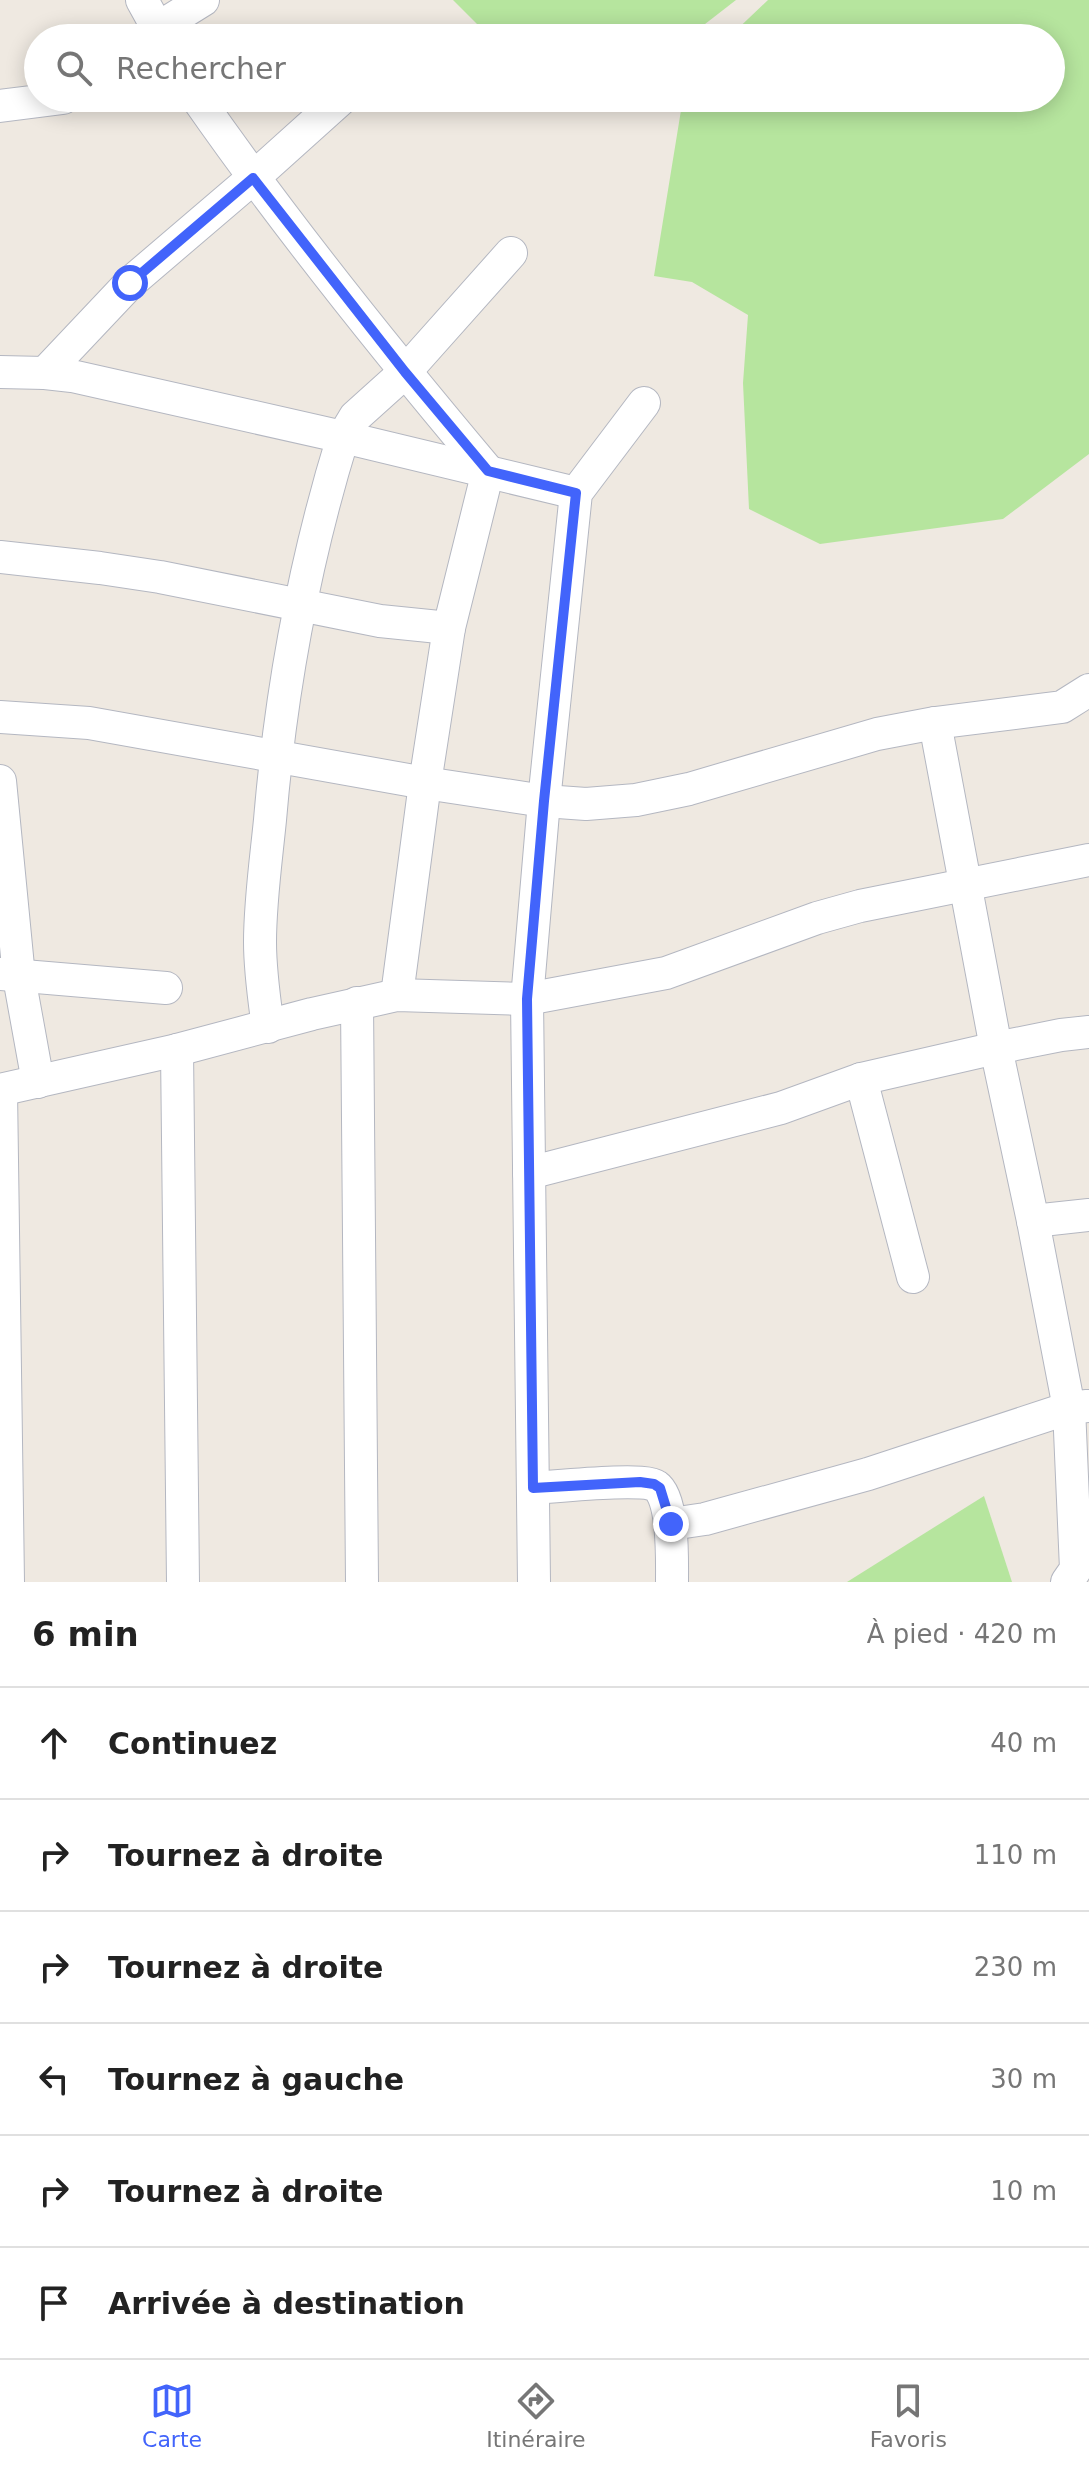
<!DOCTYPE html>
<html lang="fr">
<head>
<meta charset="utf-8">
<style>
  :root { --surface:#fff; --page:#f6f6f6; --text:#222; --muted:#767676; --line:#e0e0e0; --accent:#4264fb }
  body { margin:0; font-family:"DejaVu Sans",sans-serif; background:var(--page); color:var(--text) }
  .stop { position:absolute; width:24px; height:24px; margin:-18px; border:6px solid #4264fb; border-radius:50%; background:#fff }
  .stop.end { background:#4264fb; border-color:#fff; box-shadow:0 2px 8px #0008 }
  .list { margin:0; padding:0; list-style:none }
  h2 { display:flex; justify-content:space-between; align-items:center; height:104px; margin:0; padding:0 32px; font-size:34px }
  h2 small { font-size:26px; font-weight:400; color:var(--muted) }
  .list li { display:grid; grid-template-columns:52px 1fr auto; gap:24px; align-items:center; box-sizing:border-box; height:112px; padding:0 32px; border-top:2px solid var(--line) }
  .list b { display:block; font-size:30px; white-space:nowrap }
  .list em { font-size:26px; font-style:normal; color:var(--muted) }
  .icon { flex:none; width:44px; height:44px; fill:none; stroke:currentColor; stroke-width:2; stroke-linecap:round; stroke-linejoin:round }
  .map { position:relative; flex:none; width:1089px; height:1582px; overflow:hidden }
  .search { position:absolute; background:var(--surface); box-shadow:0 4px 20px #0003; left:24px; right:24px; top:24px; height:88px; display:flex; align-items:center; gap:20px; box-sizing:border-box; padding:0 28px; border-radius:44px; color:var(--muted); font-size:30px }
  .sheet { height:776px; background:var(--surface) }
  nav { display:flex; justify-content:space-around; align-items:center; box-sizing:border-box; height:112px; border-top:2px solid var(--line); background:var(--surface); font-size:22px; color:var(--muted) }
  nav a { display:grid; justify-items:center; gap:4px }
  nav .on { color:var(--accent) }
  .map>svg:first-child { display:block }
</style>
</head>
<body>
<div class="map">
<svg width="1089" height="1582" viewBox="0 0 1089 1582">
  <rect width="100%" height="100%" fill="#efe9e1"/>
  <g fill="#b6e59e">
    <polygon points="453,0 736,0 687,38 491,38"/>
    <polygon points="768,0 1089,0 1089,454 1003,519 820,544 749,509 743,383 748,315 692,282 654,276 683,98 1051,98 1051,38 728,38"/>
    <polygon points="984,1496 1012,1582 847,1582"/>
  </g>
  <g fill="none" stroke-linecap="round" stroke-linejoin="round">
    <defs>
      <g id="minor">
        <polyline points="142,0 163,38"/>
        <polyline points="158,28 203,0"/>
        <path d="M197,98c90,129 189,252 291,373l-39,157 -24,155 -28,212"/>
        <polyline points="0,106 63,98"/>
        <polyline points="0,372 45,373 72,376 343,437 576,493"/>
        <polyline points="45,373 130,283 253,178 342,98"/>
        <polyline points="0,557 100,568 160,577 380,621 449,628"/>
        <polyline points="0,717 89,723 425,783 544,801 586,804 636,800 689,789 877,734 935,723 1062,707 1089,690"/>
        <polyline points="935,723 996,1048 1033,1221 1069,1408 1076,1569 1067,1582"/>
        <polyline points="0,781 19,977 38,1082"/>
        <polyline points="0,974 166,988"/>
        <polyline points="357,1003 362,1582"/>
        <path d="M268,1027c-4,-28 -8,-57 -8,-85 0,-40 6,-82 10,-122 11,-131 34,-257 73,-383l12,-20 50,-45 106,-119"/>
        <polyline points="177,1050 183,1582"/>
        <polyline points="861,1079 913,1277"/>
        <polyline points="0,1090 177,1050 312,1014 397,995 527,999 666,973 817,918 860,906 1089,860"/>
        <polyline points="1,1090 8,1582"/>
        <polyline points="529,1173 781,1108 861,1079 996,1048 1061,1035 1089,1032"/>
        <polyline points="1033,1221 1089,1215"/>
        <path d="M533,1488c20,-1 112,-11 123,-2 18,12 16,76 16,96"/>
        <polyline points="671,1524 705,1519 868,1474 1069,1408 1087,1406"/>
        <polyline points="534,1582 527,999 544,801 576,493 644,403"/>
      </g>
    </defs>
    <use href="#minor" stroke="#b4b7c1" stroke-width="34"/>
    <use href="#minor" stroke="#fff" stroke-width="32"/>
  </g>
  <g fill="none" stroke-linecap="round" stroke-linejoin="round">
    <polyline stroke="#4264fb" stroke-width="10" points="130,283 253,178 405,372 488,471 576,493 544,801 527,999 533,1488 640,1482 654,1484 660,1488 671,1524"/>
  </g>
</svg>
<div class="stop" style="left:130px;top:283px"></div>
<div class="stop end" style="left:671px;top:1524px"></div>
<div class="search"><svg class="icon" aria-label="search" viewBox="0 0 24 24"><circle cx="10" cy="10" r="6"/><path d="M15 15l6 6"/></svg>Rechercher</div>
</div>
<section class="sheet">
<h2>6 min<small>À pied · 420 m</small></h2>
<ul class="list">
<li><svg class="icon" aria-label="ahead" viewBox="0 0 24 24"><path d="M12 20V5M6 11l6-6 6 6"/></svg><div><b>Continuez</b></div><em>40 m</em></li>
<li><svg class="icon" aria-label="right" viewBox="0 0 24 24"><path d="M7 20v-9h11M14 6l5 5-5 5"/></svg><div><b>Tournez à droite</b></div><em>110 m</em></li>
<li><svg class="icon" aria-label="right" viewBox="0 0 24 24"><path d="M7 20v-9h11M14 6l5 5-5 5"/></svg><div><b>Tournez à droite</b></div><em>230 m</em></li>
<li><svg class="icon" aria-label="left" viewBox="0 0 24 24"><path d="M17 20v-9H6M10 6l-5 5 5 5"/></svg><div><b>Tournez à gauche</b></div><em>30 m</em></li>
<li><svg class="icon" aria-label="right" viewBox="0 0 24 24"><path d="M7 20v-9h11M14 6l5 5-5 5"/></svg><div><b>Tournez à droite</b></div><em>10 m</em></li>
<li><svg class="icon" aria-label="arrive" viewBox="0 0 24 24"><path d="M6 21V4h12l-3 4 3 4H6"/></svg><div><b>Arrivée à destination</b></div></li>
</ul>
</section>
<nav>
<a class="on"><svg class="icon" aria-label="map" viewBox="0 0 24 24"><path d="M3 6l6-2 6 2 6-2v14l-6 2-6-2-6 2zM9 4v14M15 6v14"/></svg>Carte</a>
<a><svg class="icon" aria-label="directions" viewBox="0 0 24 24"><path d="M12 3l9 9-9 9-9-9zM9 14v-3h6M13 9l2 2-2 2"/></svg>Itinéraire</a>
<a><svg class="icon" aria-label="saved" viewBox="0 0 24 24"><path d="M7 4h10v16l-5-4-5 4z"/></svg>Favoris</a>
</nav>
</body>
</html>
